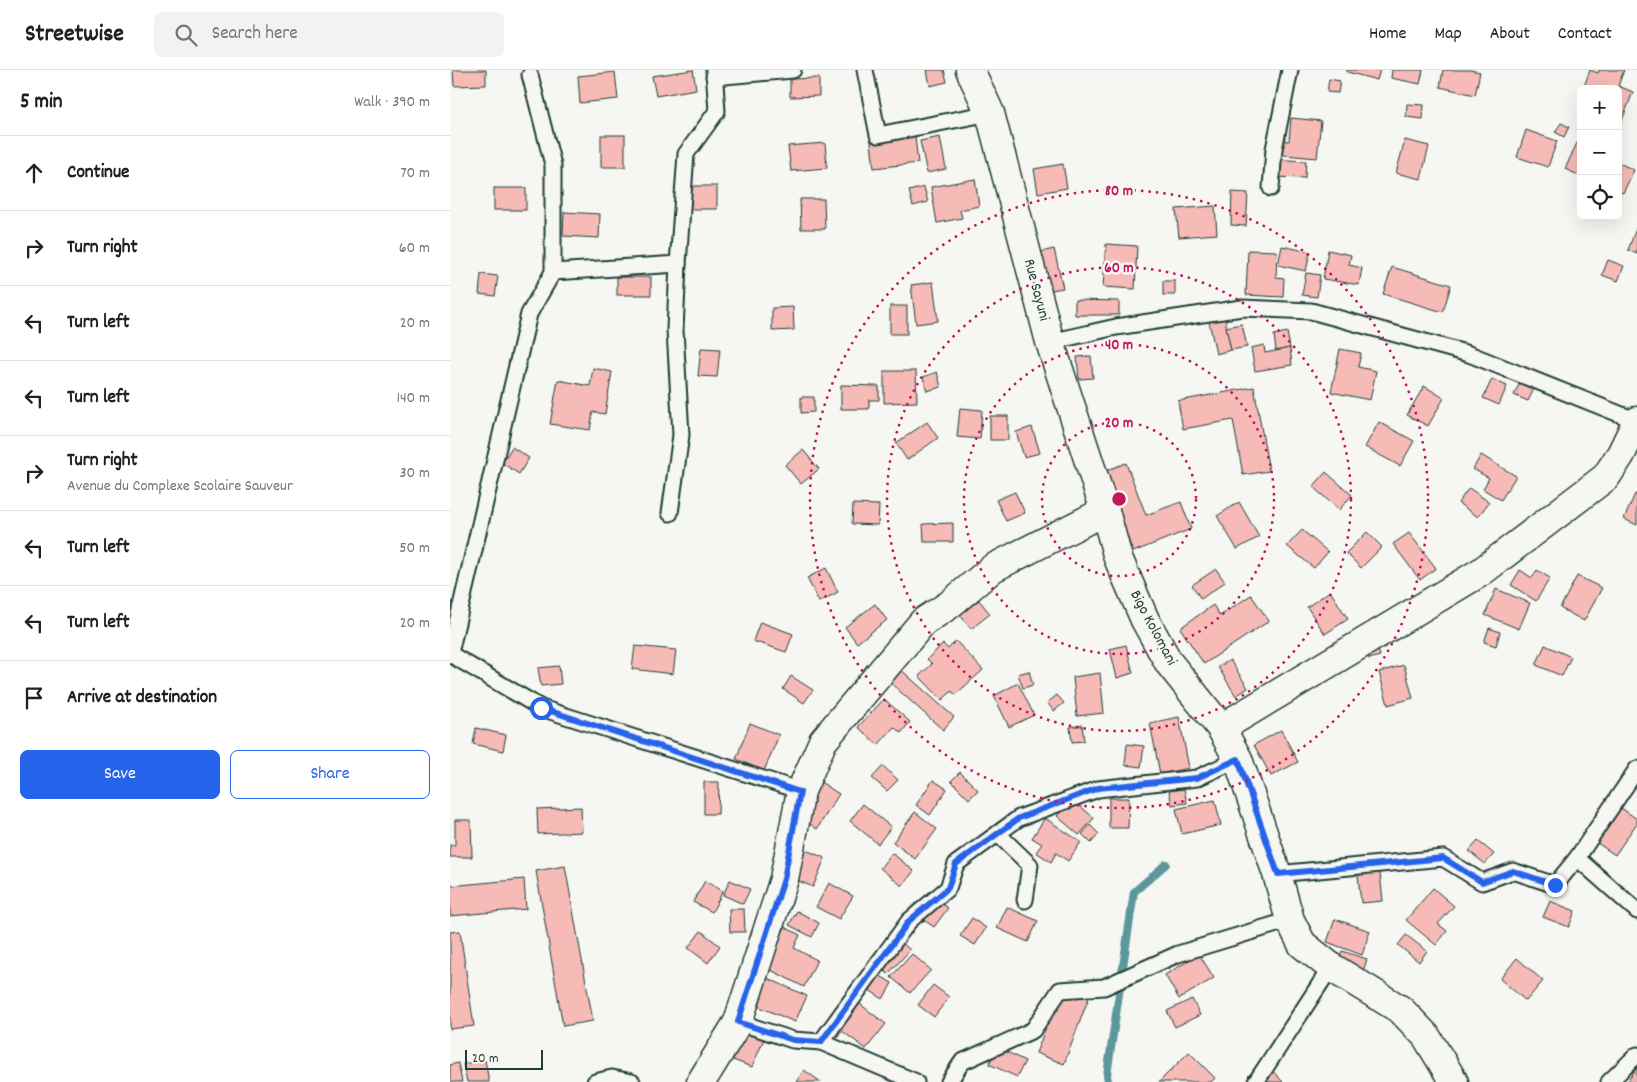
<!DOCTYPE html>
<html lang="en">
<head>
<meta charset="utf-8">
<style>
  :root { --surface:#fff; --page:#f2f2f2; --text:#202124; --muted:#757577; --line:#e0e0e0; --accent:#2563eb }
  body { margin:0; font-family:Dekko,sans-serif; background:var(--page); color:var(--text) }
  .controls { position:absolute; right:15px; top:15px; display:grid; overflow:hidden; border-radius:8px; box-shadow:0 5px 20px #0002 }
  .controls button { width:45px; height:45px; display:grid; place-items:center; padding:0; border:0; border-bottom:1px solid var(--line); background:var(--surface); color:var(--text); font:25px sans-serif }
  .scale { position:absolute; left:15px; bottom:12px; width:78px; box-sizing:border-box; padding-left:5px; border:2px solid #1f3d34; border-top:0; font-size:14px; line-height:18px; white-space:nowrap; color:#1f3d34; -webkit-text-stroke:4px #f6f6f2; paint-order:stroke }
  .stop { position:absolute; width:15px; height:15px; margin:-11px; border:4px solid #2563eb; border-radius:50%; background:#fff }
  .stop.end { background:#2563eb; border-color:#fff; box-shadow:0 1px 5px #0008 }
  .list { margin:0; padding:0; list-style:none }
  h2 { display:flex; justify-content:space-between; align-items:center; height:65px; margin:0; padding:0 20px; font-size:21px }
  h2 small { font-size:16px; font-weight:400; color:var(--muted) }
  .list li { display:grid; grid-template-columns:32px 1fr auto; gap:15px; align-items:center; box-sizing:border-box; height:75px; padding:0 20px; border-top:1px solid var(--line) }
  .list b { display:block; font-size:19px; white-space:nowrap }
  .list p { margin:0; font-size:16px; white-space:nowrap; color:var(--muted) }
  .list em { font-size:16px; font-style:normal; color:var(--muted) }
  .actions { display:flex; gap:10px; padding:15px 20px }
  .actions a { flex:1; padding:11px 0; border:1px solid var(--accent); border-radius:8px; text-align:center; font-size:18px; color:var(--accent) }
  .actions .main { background:var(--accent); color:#fff }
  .icon { flex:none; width:28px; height:28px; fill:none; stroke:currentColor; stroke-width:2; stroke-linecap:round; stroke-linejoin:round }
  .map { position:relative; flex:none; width:1187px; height:1012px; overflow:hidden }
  header { display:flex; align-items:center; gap:30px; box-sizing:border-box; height:70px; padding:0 25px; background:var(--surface); border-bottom:1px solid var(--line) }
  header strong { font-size:24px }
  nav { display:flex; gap:28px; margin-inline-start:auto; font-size:18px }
  .search { width:350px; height:45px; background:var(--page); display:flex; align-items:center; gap:12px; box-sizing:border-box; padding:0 18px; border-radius:8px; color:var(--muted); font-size:19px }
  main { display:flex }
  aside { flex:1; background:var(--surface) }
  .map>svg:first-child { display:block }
</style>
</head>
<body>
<header>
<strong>Streetwise</strong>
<div class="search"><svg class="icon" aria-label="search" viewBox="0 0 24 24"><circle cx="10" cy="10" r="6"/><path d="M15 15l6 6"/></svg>Search here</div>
<nav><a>Home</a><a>Map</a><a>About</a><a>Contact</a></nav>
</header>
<main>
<aside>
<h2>5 min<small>Walk · 390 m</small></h2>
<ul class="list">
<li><svg class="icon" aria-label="ahead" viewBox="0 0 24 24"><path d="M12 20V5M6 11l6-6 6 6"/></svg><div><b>Continue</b></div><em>70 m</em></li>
<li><svg class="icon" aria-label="right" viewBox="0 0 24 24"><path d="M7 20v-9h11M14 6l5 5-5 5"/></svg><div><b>Turn right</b></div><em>60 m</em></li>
<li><svg class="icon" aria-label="left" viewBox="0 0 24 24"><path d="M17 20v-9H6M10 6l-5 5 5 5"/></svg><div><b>Turn left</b></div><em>20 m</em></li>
<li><svg class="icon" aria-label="left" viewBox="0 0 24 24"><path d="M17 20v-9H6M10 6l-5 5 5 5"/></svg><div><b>Turn left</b></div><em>140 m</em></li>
<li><svg class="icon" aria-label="right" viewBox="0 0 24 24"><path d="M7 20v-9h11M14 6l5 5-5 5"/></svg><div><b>Turn right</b><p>Avenue du Complexe Scolaire Sauveur</p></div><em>30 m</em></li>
<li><svg class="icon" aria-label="left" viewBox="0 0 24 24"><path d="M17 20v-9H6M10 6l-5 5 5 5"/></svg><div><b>Turn left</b></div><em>50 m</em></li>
<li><svg class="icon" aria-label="left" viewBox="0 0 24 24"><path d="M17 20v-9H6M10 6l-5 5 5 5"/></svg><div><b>Turn left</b></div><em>20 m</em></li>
<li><svg class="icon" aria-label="arrive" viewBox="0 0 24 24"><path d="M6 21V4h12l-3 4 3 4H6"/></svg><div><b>Arrive at destination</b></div></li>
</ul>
<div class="actions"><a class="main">Save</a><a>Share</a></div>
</aside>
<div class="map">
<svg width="1187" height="1012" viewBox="0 0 1187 1012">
  <rect width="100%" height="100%" fill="#f6f6f2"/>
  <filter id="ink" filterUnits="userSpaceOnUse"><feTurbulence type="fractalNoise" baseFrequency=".02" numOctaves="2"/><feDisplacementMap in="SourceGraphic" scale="10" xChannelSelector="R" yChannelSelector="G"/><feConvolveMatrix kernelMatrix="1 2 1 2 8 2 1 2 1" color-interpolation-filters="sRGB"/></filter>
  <g filter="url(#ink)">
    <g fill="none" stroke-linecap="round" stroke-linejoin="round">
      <polyline stroke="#5c989b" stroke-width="8" points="658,1012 657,1005 684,822 716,794"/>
    </g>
    <g fill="#f6bab7" stroke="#1f3d34">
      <polygon points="3,0 36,0 36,15 4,16"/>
      <polygon points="243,0 246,19 206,26 202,6"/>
      <polygon points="477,0 494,0 497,12 480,16"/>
      <polygon points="897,0 930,0 927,10 897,2"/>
      <polygon points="942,0 973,0 970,14 941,8"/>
      <polygon points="993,0 1020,0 1030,2 1025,25 990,17"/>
      <polygon points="1140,0 1148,3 1149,0 1174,0 1168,16 1183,22 1171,53 1168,52 1168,19 1133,19"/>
      <polygon points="165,2 168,29 130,33 128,6"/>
      <polygon points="369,8 369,26 340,27 340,9"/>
      <polygon points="879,9 890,11 888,23 877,22"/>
      <polygon points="957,34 974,35 973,49 956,47"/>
      <polygon points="841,48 871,51 867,88 824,84 825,70 839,71"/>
      <polygon points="1111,53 1119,57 1114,67 1105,62"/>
      <polygon points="464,59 468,93 424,98 420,64"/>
      <polygon points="1076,60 1107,71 1098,97 1067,87"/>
      <rect x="151" y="65" width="24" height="32"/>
      <polygon points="490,67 496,99 477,103 470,71"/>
      <polygon points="955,70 979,76 971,109 946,103"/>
      <polygon points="375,73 377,98 341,101 338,76"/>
      <polygon points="1127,73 1131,74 1131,106 1115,99"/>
      <polygon points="821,89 856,91 855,108 820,107"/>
      <polygon points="1169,93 1184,100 1173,123 1168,121"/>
      <polygon points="613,94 617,118 588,123 584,99"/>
      <polygon points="525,109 529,136 510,140 512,148 487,153 481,117"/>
      <rect x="231" y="116" width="36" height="23"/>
      <polygon points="474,117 478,132 463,136 459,121"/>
      <rect x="44" y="118" width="32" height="22"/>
      <polygon points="782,122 798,123 796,156 781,155"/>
      <polygon points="350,129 374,129 375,159 351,159"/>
      <polygon points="765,136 767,164 729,167 726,139"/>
      <polygon points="114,142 150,144 149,168 113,166"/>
      <polygon points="1187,156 1187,184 1178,180"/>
      <polygon points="656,174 687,176 685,219 653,217"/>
      <polygon points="832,176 860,182 856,201 828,195"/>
      <polygon points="604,179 613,218 595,221 587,183"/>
      <polygon points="798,180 827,181 826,207 834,208 833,227 796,225"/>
      <polygon points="878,180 901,185 899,195 912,198 909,215 873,209"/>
      <polygon points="1158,190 1174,196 1168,211 1152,205"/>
      <polygon points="942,197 1001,215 993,242 933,224"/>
      <polygon points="856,203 870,205 867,227 852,225"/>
      <polygon points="31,204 48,206 45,226 29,224"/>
      <rect x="167" y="207" width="34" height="18"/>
      <rect x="713" y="211" width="12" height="14"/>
      <polygon points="483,212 488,251 466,254 461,215"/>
      <polygon points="625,230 669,231 669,245 625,245"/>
      <rect x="440" y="236" width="17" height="28"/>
      <polygon points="343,237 344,260 322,261 322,238"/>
      <polygon points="774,244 781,280 766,284 758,247"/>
      <polygon points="792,254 797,277 781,280 776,257"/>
      <polygon points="837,262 840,278 826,281 824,265"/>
      <polygon points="814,275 815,283 840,278 842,295 805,301 801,278"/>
      <polygon points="251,278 270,279 267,307 248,306"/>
      <polygon points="890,279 911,283 908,297 926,301 920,330 881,322"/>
      <polygon points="641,286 643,308 629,309 627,287"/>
      <polygon points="143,298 162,302 155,344 143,342 140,360 100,354 108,310 140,316"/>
      <polygon points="434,301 466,301 467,332 434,333"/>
      <polygon points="487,302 491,317 477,321 473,307"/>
      <polygon points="1042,309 1057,316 1049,335 1033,328"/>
      <polygon points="1070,312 1084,319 1078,331 1064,325"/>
      <polygon points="391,315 429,316 429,330 419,330 419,339 391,339"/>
      <polygon points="974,316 994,328 978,356 957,345"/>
      <polygon points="804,317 819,401 793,405 783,350 733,359 728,331"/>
      <polygon points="351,327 364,327 364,342 351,343"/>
      <polygon points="510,338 532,340 530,369 507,367"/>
      <rect x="540" y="346" width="18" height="24"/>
      <polygon points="477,352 488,368 457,390 446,373"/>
      <polygon points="929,352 964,371 950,396 915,377"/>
      <polygon points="582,357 590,383 574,387 566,362"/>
      <polygon points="62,377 79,388 69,404 52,393"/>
      <polygon points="353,380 369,399 351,414 335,395"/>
      <polygon points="1031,385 1066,406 1051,430 1033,419 1039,408 1023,399"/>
      <polygon points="676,393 696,445 731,432 741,459 683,482 652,402"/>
      <polygon points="876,402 902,425 889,440 863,417"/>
      <polygon points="1019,418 1039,432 1028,447 1008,433"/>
      <polygon points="565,422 575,443 556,451 546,430"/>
      <polygon points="1185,424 1187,425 1187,455 1174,449"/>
      <polygon points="789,432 809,467 787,479 767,446"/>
      <polygon points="403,434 429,435 428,455 402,454"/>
      <polygon points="503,453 503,472 474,472 473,454"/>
      <polygon points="852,460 878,482 864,498 837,476"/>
      <polygon points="917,462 932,477 911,498 896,483"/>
      <polygon points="959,463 986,498 970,510 943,474"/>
      <polygon points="376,498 388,522 369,532 357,508"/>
      <polygon points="766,499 775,512 751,529 742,515"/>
      <polygon points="1070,500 1082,508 1087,500 1100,508 1086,531 1061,515"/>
      <polygon points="1127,506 1152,518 1134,551 1110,538"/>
      <polygon points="1046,519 1080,533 1069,559 1035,545"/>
      <polygon points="880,521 898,549 875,564 857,537"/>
      <polygon points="801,525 819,551 754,594 730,558 763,535 770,546"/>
      <polygon points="529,530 540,544 521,559 510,545"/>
      <polygon points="425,534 437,550 407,573 395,557"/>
      <polygon points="310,552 343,564 336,582 303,571"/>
      <polygon points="1039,558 1050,562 1046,576 1034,572"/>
      <polygon points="506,571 533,600 505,625 502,621 492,630 469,606 482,594 477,589 493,574 498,579"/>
      <polygon points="926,572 930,586 919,589 915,575"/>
      <polygon points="676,575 683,603 667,608 660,579"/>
      <polygon points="1095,575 1121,587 1112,606 1086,595"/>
      <polygon points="185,576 226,580 223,604 182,599"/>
      <polygon points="780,590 798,618 786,626 768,597"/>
      <polygon points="954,595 963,628 938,635 929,602"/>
      <polygon points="109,596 111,614 91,616 88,598"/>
      <polygon points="449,598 504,647 493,660 437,610"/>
      <polygon points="579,601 583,615 573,618 568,604"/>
      <polygon points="650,603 654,643 627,646 623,607"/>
      <polygon points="341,606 363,620 354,633 333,619"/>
      <polygon points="568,613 584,645 559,657 544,626"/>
      <polygon points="607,625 614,633 604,641 597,633"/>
      <polygon points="434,629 460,652 451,663 444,657 428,675 408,657"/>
      <polygon points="729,647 739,698 710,704 700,653"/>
      <polygon points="300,653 329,665 314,701 286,689"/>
      <polygon points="632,655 634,671 622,672 620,657"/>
      <polygon points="26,658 56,665 53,681 23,674"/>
      <polygon points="831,660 848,692 821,706 804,675"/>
      <polygon points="677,674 694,676 691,697 675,695"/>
      <polygon points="433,696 448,710 437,721 422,708"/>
      <polygon points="510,702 528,720 519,729 501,711"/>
      <polygon points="483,710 497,719 480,745 466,735"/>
      <polygon points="369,711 389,724 367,759 347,745"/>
      <polygon points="254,712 269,712 268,744 254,744"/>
      <polygon points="734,719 737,733 722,735 719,721"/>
      <polygon points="659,728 679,728 678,758 659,758"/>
      <polygon points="622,729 644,748 629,765 607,746"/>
      <polygon points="765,730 771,755 732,764 726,739"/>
      <polygon points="1164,733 1187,749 1187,753 1165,785 1140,768"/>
      <polygon points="413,734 441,757 428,774 400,751"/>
      <polygon points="131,737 132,762 88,764 87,739"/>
      <polygon points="465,742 487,759 465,789 443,772"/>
      <polygon points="595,748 631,772 618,791 606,783 601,792 586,782 592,774 582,768"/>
      <polygon points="5,750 21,750 22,787 0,787 0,775 5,775"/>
      <polygon points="640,755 649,764 641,773 632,764"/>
      <polygon points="1028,771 1044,784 1035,794 1019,781"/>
      <polygon points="356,780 375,788 363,817 344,809"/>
      <polygon points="442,783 464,801 452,816 430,798"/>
      <polygon points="929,794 933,831 911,833 907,797"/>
      <polygon points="115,796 143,951 113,956 86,801"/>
      <polygon points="74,809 76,839 0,846 0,816"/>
      <polygon points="280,810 300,819 293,834 273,825"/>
      <polygon points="255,811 273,821 262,842 243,832"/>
      <polygon points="379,813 403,826 389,849 366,837"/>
      <polygon points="983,818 1004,836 988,854 997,861 986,875 956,850"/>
      <polygon points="481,826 498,838 484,857 467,845"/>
      <polygon points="1100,831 1125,841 1119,857 1093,847"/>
      <polygon points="557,837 588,851 578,872 547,858"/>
      <polygon points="279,839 294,839 295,862 280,862"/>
      <polygon points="347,841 369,853 362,867 339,855"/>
      <polygon points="522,848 536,858 525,875 510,866"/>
      <polygon points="885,849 920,861 912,885 877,872"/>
      <polygon points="335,857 350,865 344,878 367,890 354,917 315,897"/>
      <polygon points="10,861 24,956 0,959 0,862"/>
      <polygon points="251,861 270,876 258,893 238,878"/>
      <polygon points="956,865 977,881 969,892 948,875"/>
      <polygon points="448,869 460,880 438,904 427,893"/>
      <polygon points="892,881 917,889 912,905 887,896"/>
      <polygon points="462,884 481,900 460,923 441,907"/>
      <polygon points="749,884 764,908 729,929 715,905"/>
      <polygon points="1067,888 1093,911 1076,931 1050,909"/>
      <polygon points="422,901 442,913 433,929 413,916"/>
      <polygon points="317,908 357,926 345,952 305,935"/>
      <polygon points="483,915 499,927 484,947 468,935"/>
      <polygon points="612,916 639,927 614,994 586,983"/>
      <polygon points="397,924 436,954 416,979 392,961 385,970 371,958"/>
      <polygon points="742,929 750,945 725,957 717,941"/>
      <polygon points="295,961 314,969 302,997 283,990"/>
      <polygon points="547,977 575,991 567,1007 539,994"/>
      <polygon points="739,982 765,1008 761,1012 709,1012"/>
      <polygon points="35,990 39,1012 17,1012 13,994"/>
      <polygon points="814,992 833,1012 804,1012 798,1006"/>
      <polygon points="8,993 12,1012 0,1012 0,995"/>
      <polygon points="1187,997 1187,1012 1179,1012 1178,1011"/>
      <polygon points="354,1000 371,1012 346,1012"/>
    </g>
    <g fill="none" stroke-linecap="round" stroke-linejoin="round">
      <defs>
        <g id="service">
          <polyline points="415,0 428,65 540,43"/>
          <polyline points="264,7 343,0"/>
          <polyline points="821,118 824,79 840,0"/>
          <polyline points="103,202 228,194 236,84 267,41 264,0"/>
          <polyline points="600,272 666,257 792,238 861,241 1019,284 1187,351"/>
          <polyline points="220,443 231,365 225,260 228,194"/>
          <polyline points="0,583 79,244 103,202 103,95 80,5"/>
          <polyline points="0,584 91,638 351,721"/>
          <polyline points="1187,699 1127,788 1187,841"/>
          <polyline points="548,764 580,795 575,830"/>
          <polyline points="827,804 993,788 1032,812 1063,801 1105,815 1127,788"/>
          <polyline points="288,952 343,970 371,972 459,851 498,818 506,794 569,748 648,719 747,708 788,689"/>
          <polyline points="371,972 466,1012"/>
          <polyline points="145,1012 162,1008 182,1012"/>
          <polyline points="499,1012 512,992 583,960 610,920 654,917 728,884 840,850"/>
          <polyline points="806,1012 881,897"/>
          <polyline points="1159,1012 1187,985"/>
        </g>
        <g id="minor">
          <polyline points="771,658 1031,502 1156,407 1171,384 1187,351"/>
          <polyline points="251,1012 288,952 334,809 351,721 373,671 473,552 499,535 543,498 655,441"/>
        </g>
        <polyline id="tertiary" points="520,0 540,43 600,272 655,441 668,488 695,550 719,593 771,658 788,689 827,804 840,850 852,874 881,897 951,940 976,966 1004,1012"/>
      </defs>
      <use href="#service" stroke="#1f3d34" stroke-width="19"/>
      <use href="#minor" stroke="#1f3d34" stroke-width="31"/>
      <use href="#tertiary" stroke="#1f3d34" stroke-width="31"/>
      <use href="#service" stroke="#f6f6f2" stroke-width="15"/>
      <use href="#minor" stroke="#f6f6f2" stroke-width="28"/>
      <use href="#tertiary" stroke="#f6f6f2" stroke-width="28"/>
    </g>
  </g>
  <g fill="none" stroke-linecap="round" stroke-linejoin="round" filter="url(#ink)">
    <polyline stroke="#2563eb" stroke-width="6" points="91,638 350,722 334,809 288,952 343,970 371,972 459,851 498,818 506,794 569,748 648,718 747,708 788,689 828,804 993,788 1032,812 1063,801 1105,815"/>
  </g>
  <g fill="none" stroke="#c2185b" stroke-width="2.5" stroke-dasharray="2.5 5">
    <circle cx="669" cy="429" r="77"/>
    <circle cx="669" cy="429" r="155"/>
    <circle cx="669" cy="429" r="232"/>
    <circle cx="669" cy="429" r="309"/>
  </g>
  <g text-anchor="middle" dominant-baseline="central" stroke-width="5" stroke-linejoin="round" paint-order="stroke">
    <g font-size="16" fill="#1f3d34" stroke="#f6f6f2">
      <text transform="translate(586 220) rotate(75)">Rue Sayuni</text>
      <text transform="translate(703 558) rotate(62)">Bigo Kolomani</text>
    </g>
  </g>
  <circle cx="669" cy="429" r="8" fill="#c2185b" stroke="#f6f6f2" stroke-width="2.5"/>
  <g font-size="15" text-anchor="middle" font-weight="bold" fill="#c2185b" stroke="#f6f6f2" stroke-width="5" stroke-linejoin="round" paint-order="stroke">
    <text x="669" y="125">80 m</text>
    <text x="669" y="202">60 m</text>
    <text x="669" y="279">40 m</text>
    <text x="669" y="357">20 m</text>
  </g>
</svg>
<div class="controls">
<button>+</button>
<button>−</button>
<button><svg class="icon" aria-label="locate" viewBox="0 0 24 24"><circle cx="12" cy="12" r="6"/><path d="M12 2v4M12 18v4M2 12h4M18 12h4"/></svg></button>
</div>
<div class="scale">20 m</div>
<div class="stop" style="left:91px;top:638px"></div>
<div class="stop end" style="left:1105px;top:815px"></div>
</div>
</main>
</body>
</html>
